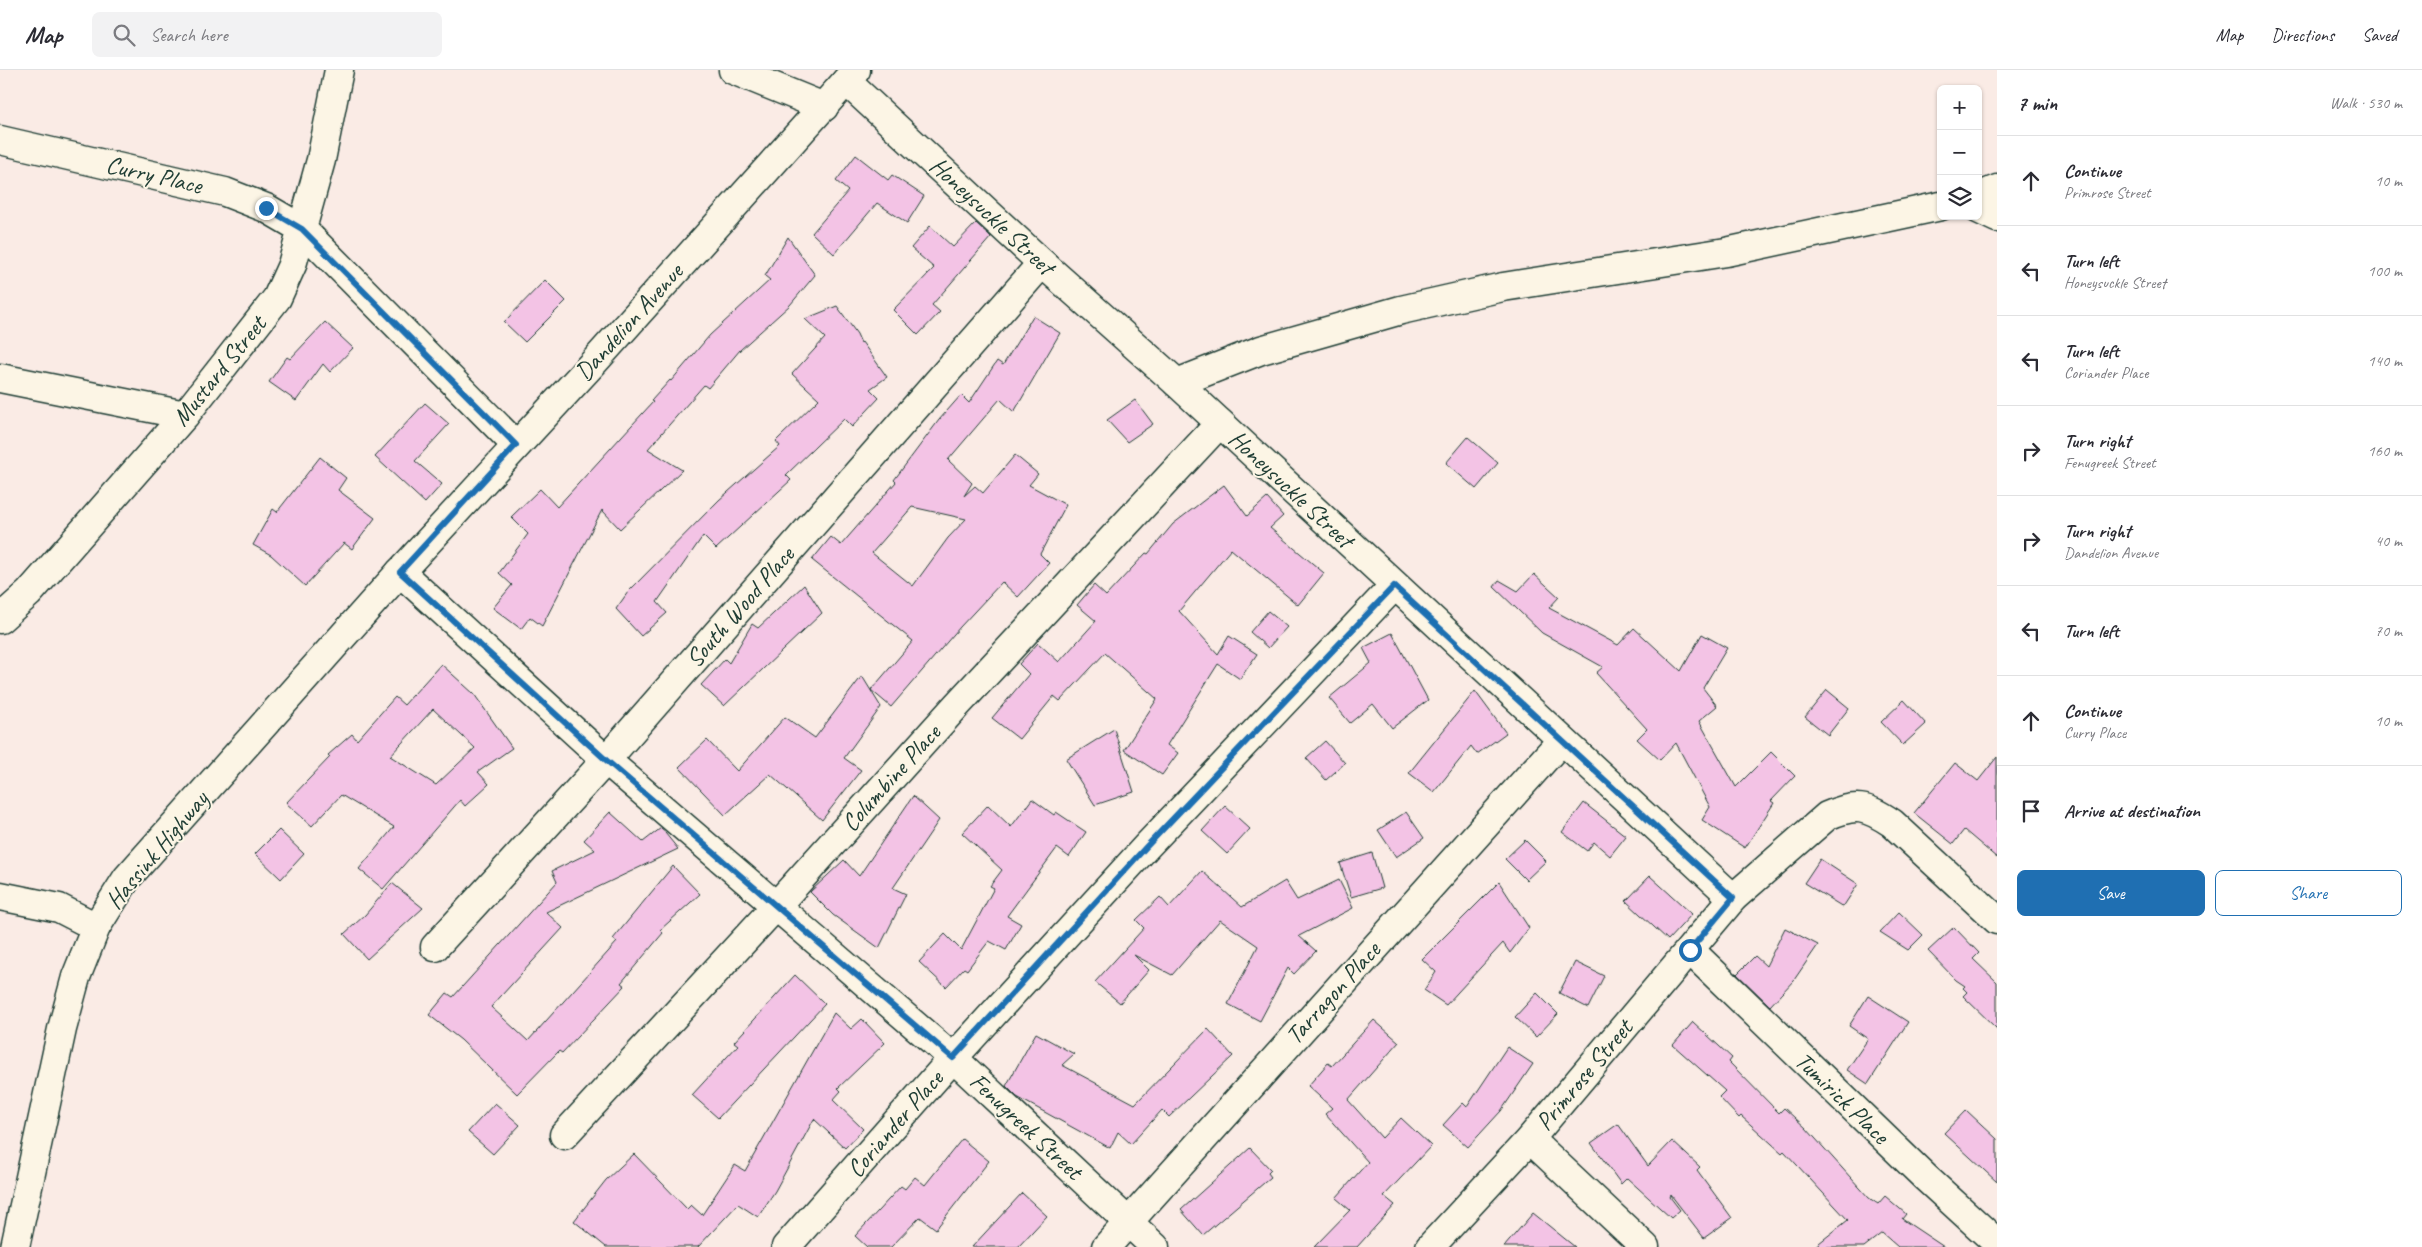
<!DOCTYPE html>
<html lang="en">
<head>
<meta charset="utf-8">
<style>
  :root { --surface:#fff; --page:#f2f2f3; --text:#2b2b33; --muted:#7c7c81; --line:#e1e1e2; --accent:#1f6fb2 }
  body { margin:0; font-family:Caveat,sans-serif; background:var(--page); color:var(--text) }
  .controls { position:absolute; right:15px; top:15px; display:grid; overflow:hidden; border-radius:8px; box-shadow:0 1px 4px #0004 }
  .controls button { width:45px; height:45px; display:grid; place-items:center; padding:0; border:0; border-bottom:1px solid var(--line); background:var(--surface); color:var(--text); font:25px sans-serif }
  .stop { position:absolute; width:15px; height:15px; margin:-11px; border:4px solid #1f6fb2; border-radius:50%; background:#fff }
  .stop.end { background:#1f6fb2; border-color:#fff; box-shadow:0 1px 5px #0008 }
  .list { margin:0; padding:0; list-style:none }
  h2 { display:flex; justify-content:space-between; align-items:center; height:65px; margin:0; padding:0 20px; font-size:21px }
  h2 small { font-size:16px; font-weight:400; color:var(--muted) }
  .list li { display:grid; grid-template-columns:32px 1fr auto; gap:15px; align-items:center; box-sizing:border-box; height:90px; padding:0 20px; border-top:1px solid var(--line) }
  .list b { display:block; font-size:19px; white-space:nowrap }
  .list p { margin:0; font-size:16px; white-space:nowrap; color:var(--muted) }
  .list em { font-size:16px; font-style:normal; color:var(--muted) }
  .actions { display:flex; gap:10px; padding:15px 20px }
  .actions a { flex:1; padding:11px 0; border:1px solid var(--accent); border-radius:8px; text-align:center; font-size:18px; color:var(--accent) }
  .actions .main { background:var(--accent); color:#fff }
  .icon { flex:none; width:28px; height:28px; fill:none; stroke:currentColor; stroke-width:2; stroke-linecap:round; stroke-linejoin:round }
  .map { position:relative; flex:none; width:1997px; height:1177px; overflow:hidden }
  header { display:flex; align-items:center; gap:30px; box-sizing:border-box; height:70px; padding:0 25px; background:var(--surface); border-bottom:1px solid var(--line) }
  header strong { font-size:24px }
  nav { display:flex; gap:28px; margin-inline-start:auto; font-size:18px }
  .search { width:350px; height:45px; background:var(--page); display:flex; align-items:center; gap:12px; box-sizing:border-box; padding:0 18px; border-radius:8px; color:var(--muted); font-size:19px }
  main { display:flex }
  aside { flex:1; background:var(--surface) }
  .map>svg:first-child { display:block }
</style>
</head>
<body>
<header>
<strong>Map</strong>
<div class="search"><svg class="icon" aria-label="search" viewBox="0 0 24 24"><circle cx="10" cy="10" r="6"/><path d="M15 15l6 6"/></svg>Search here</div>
<nav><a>Map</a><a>Directions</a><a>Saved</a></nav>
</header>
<main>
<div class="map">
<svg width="1997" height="1177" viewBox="0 0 1997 1177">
  <rect width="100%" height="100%" fill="#faebe5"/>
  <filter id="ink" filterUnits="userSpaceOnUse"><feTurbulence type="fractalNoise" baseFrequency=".02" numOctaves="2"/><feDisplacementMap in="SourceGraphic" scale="10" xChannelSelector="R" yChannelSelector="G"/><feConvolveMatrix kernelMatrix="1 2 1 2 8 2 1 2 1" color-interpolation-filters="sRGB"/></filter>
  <g filter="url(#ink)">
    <g fill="#f3c3e5" stroke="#1f3d34" fill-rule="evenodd">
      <polygon points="856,85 888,110 892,105 924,126 907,153 877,133 834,184 812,163 848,121 836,111"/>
      <polygon points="976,153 991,167 932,235 940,242 918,265 893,240 934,198 911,178 930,156 953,177"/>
      <polygon points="788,167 815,205 790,235 740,280 708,318 704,315 648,379 682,400 620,459 602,440 542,556 530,547 521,559 493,538 512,515 499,503 528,464 511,447 540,419 557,437 653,332 651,331 670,310 671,311 710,265 770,210 765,206"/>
      <polygon points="545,210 566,231 525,272 504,252"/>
      <polygon points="837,236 857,264 861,273 862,272 887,307 870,319 879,328 852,357 844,349 786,405 791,410 716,479 703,466 657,532 667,543 641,566 616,539 628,522 719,430 780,376 776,371 819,329 792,304 825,268 805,249"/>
      <path d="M1033,246l27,17 -46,79 -14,-13 -52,61 24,23 -8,13 11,-10 8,7 32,-38 23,19 -9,11 37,20 -26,49 9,9 -31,34 -16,-15 -42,45 -69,80 -20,-17 42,-49 -101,-81 19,-23 10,8 55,-63 -2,-2 45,-60 22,-25 8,8 28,-42 6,4zM912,437l54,12 -18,19 -35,48 -41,-33z"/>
      <polygon points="325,252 353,278 330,302 323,294 296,331 269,312 287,287 290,289"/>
      <polygon points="1135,330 1153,354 1127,372 1107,350"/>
      <polygon points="425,333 449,354 415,391 442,414 425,433 375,387"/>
      <polygon points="1468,367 1498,393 1476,419 1446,393"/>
      <polygon points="320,387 346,408 338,420 375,448 352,479 344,473 305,516 271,485 253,475 273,439 277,442"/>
      <polygon points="1224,415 1247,446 1267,428 1283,446 1270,458 1324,503 1298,535 1231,479 1179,541 1218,584 1229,566 1257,584 1240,609 1218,594 1167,675 1178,683 1162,705 1124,680 1157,629 1105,583 1060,631 1054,626 1019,669 992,648 1029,604 1019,594 1038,573 1059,592 1096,551 1077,535 1094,515 1106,526 1146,483 1148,484 1173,454"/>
      <polygon points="1534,504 1559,527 1549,538 1618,575 1634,558 1681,601 1702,564 1727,578 1703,618 1717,636 1699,651 1736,717 1771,682 1795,706 1771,731 1774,733 1745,778 1702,750 1710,737 1676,673 1660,690 1637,669 1647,659 1596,603 1603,597 1542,563 1494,517 1499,510 1518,521"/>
      <polygon points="804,515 822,543 724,636 701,615 725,589 729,593 752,554 758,558"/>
      <polygon points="1268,541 1287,557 1268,578 1250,562"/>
      <polygon points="1392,563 1428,630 1392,658 1373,634 1350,653 1329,628 1371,593 1363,578"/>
      <path d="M441,594l33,30 38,54 -34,24 11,12 -24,22 -5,-6 -77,89 -24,-20 35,-42 -53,-32 -29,31 -26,-23 44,-46 -2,-2 24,-21 5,6 38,-43 9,8zM433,639l42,39 -39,37 -46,-29z"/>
      <polygon points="862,606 881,637 844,688 861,700 822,750 770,704 725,745 679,697 707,670 737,701 785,647 815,668"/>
      <polygon points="1827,620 1849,638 1828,665 1805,647"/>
      <polygon points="1475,621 1506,663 1477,684 1471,676 1434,722 1409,703"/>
      <polygon points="1904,630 1926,654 1903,675 1881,652"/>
      <polygon points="1114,659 1134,722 1095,735 1066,689"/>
      <polygon points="1325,671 1345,693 1326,710 1306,688"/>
      <polygon points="1997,687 1997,788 1964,760 1953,774 1914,743 1955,693 1978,711"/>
      <polygon points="913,726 939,750 893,818 906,824 879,878 833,845 810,822 844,790 859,806"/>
      <polygon points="1032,729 1054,745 1056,742 1086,762 1069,787 1057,778 1007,846 1021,854 1006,880 989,871 967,900 964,898 946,917 919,892 945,864 961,880 994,818 990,816 1002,800 962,763 988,735 1011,757"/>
      <polygon points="1584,733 1626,766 1610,786 1594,772 1587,781 1562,762"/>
      <polygon points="1225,736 1250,759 1227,784 1202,761"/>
      <polygon points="610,742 643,772 661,758 678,779 546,842 563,858 491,937 528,971 617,872 613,869 673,796 700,824 660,860 663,863 621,913 625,916 562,983 559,981 517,1024 461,970 429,945 447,923 453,927 557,812 552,801 595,780 584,770"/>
      <polygon points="1406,742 1424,768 1396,787 1378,760"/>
      <polygon points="279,760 304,784 281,809 255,784"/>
      <polygon points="1525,770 1546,791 1526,810 1505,789"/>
      <polygon points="1372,783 1382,818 1351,827 1340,793"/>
      <polygon points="1820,789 1858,814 1843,837 1804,813"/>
      <polygon points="1202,801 1242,837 1285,811 1297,830 1339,810 1353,838 1299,866 1316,881 1294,904 1288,898 1260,951 1228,934 1258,876 1220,850 1172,905 1134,885 1149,900 1120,933 1095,912 1144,858 1136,850 1160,827 1169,837"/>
      <polygon points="1650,806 1692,844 1668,870 1626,831"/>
      <polygon points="1499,812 1529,858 1510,883 1503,873 1446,935 1424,920 1436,902 1422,889"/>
      <polygon points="392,813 423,838 367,889 344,864 365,845"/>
      <polygon points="1899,842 1923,865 1908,880 1880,862"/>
      <polygon points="1954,857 1979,883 1973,889 1997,912 1997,959 1963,926 1967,922 1963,918 1965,916 1956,910 1928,881"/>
      <polygon points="1785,858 1818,875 1794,910 1770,936 1737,904 1755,886 1766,896"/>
      <polygon points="1575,892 1604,906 1588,938 1559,923"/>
      <polygon points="795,905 825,934 718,1048 692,1025 738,975 734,972"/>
      <polygon points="1537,923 1558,944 1536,967 1515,947"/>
      <polygon points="1868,926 1908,952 1868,1014 1847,1000 1868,969 1849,956"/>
      <polygon points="834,943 851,959 862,949 885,973 838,1018 841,1021 833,1030 863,1059 845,1078 814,1049 775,1121 758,1147 738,1134 698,1177 606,1177 574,1151 606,1110 634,1084 687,1139 691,1135 702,1145 735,1095 745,1101"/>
      <polygon points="1374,950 1399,972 1348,1030 1382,1068 1401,1048 1431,1076 1384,1126 1395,1135 1357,1177 1314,1177 1350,1140 1336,1128 1368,1092 1325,1044 1332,1038 1308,1016 1328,993 1332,996"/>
      <polygon points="1693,952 1732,988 1729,992 1779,1043 1784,1038 1806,1058 1869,1128 1878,1134 1885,1126 1906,1144 1902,1149 1944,1177 1898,1177 1882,1163 1864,1177 1814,1177 1848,1150 1784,1081 1782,1083 1741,1046 1739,1048 1719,1027 1725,1021 1673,975"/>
      <polygon points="1208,959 1233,986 1169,1047 1162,1040 1131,1074 1118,1062 1110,1078 1017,1027 1006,1016 1036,963 1074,984 1062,995 1135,1034"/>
      <polygon points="1507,977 1533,994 1501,1041 1468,1077 1443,1055 1463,1033 1467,1037"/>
      <polygon points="495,1033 520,1055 493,1084 468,1062"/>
      <polygon points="1966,1040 1997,1069 1997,1112 1944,1063"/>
      <polygon points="1618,1054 1648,1096 1672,1071 1700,1097 1697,1100 1732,1148 1704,1168 1671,1125 1670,1127 1680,1140 1671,1148 1627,1108 1621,1114 1591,1073"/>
      <polygon points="962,1069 989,1091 936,1159 920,1147 891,1177 867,1177 855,1166 901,1116 905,1119 915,1107 925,1115"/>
      <polygon points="1250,1078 1271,1100 1268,1103 1271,1107 1203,1165 1181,1140"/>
      <polygon points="1022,1123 1047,1146 1018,1177 972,1177"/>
      <polygon points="1533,1143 1575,1177 1504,1177"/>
    </g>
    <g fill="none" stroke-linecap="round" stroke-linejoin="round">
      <defs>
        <g id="minor">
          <polyline points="733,0 824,37"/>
          <polyline points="846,11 1042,193 1177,313 1733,828"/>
          <polyline points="0,70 225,122 266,138 302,159 516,375"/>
          <polyline points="1978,127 1997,119"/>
          <polyline points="1978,139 1997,148"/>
          <polyline points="0,308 185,345"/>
          <polyline points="1177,313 1261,280 1401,240 1503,217 1726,182 1941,136"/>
          <polyline points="400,502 606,690 953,988 1155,1177"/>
          <polyline points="0,549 29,523 185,345 277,228 292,195 321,90 339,0"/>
          <polyline points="0,826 59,838 96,857"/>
          <polyline points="435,877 606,690 1042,193"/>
          <polyline points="1690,880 1926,1108 1997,1173"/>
          <polyline points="564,1065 776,836 957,635 1220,353"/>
          <polyline points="1530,1069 1645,1177"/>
          <polyline points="15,1177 62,959 76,907 96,857 127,808 400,502 595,291 856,0"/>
          <polyline points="786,1177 953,988 1146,777 1394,516"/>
          <polyline points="1106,1177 1561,671"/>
          <path d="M1430,1177l100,-108 203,-241 94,-82c29,-13 39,-10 65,7l105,97"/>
        </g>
      </defs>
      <use href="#minor" stroke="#1f3d34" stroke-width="31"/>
      <use href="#minor" stroke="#fcf5e5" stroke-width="28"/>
    </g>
  </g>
  <g fill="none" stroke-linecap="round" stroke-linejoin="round" filter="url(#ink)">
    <polyline stroke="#1f6fb2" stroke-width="6" points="266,138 302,159 516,375 400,502 606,690 953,988 1146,777 1394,516 1733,828 1690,880"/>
  </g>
  <g text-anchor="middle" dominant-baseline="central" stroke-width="4" stroke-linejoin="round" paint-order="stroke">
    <g font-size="25" fill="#1f3d34" stroke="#fcf5e5">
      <text transform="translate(154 105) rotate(13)">Curry Place</text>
      <text transform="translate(992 146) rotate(43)">Honeysuckle Street</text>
      <text transform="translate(629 252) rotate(-48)">Dandelion Avenue</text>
      <text transform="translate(219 301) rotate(-51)">Mustard Street</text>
      <text transform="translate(1291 419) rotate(43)">Honeysuckle Street</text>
      <text transform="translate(740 537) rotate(-49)">South Wood Place</text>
      <text transform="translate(891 708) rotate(-48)">Columbine Place</text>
      <text transform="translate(157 780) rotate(-50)">Hassink Highway</text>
      <text transform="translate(1333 923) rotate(-48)">Tarragon Place</text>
      <text transform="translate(1584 1005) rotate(-50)">Primrose Street</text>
      <text transform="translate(1842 1028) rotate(44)">Tumirick Place</text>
      <text transform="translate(895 1054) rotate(-49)">Coriander Place</text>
      <text transform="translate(1026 1056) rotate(43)">Fenugreek Street</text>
    </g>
  </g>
</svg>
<div class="controls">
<button>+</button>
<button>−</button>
<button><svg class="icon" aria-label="layers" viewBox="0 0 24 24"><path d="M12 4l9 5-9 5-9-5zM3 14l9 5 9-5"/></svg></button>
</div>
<div class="stop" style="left:1690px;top:880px"></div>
<div class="stop end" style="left:266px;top:138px"></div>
</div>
<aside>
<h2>7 min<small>Walk · 530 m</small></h2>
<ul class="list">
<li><svg class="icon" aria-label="ahead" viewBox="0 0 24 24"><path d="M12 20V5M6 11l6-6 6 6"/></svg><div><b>Continue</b><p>Primrose Street</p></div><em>10 m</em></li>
<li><svg class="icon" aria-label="left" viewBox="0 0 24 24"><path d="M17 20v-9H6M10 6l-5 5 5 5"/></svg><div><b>Turn left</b><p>Honeysuckle Street</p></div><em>100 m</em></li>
<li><svg class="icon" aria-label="left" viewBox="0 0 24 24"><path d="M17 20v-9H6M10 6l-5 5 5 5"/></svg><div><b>Turn left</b><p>Coriander Place</p></div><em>140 m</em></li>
<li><svg class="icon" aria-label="right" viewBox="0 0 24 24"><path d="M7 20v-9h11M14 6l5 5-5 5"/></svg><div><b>Turn right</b><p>Fenugreek Street</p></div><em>160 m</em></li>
<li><svg class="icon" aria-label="right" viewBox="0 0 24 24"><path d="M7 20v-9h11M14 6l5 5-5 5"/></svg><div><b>Turn right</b><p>Dandelion Avenue</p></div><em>40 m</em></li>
<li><svg class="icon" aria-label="left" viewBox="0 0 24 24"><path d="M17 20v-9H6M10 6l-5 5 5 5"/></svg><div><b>Turn left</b></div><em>70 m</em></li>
<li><svg class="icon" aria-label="ahead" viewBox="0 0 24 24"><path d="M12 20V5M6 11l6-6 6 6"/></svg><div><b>Continue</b><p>Curry Place</p></div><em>10 m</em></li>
<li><svg class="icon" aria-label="arrive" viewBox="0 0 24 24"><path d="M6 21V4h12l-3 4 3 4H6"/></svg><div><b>Arrive at destination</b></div></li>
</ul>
<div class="actions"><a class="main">Save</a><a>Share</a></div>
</aside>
</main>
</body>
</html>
